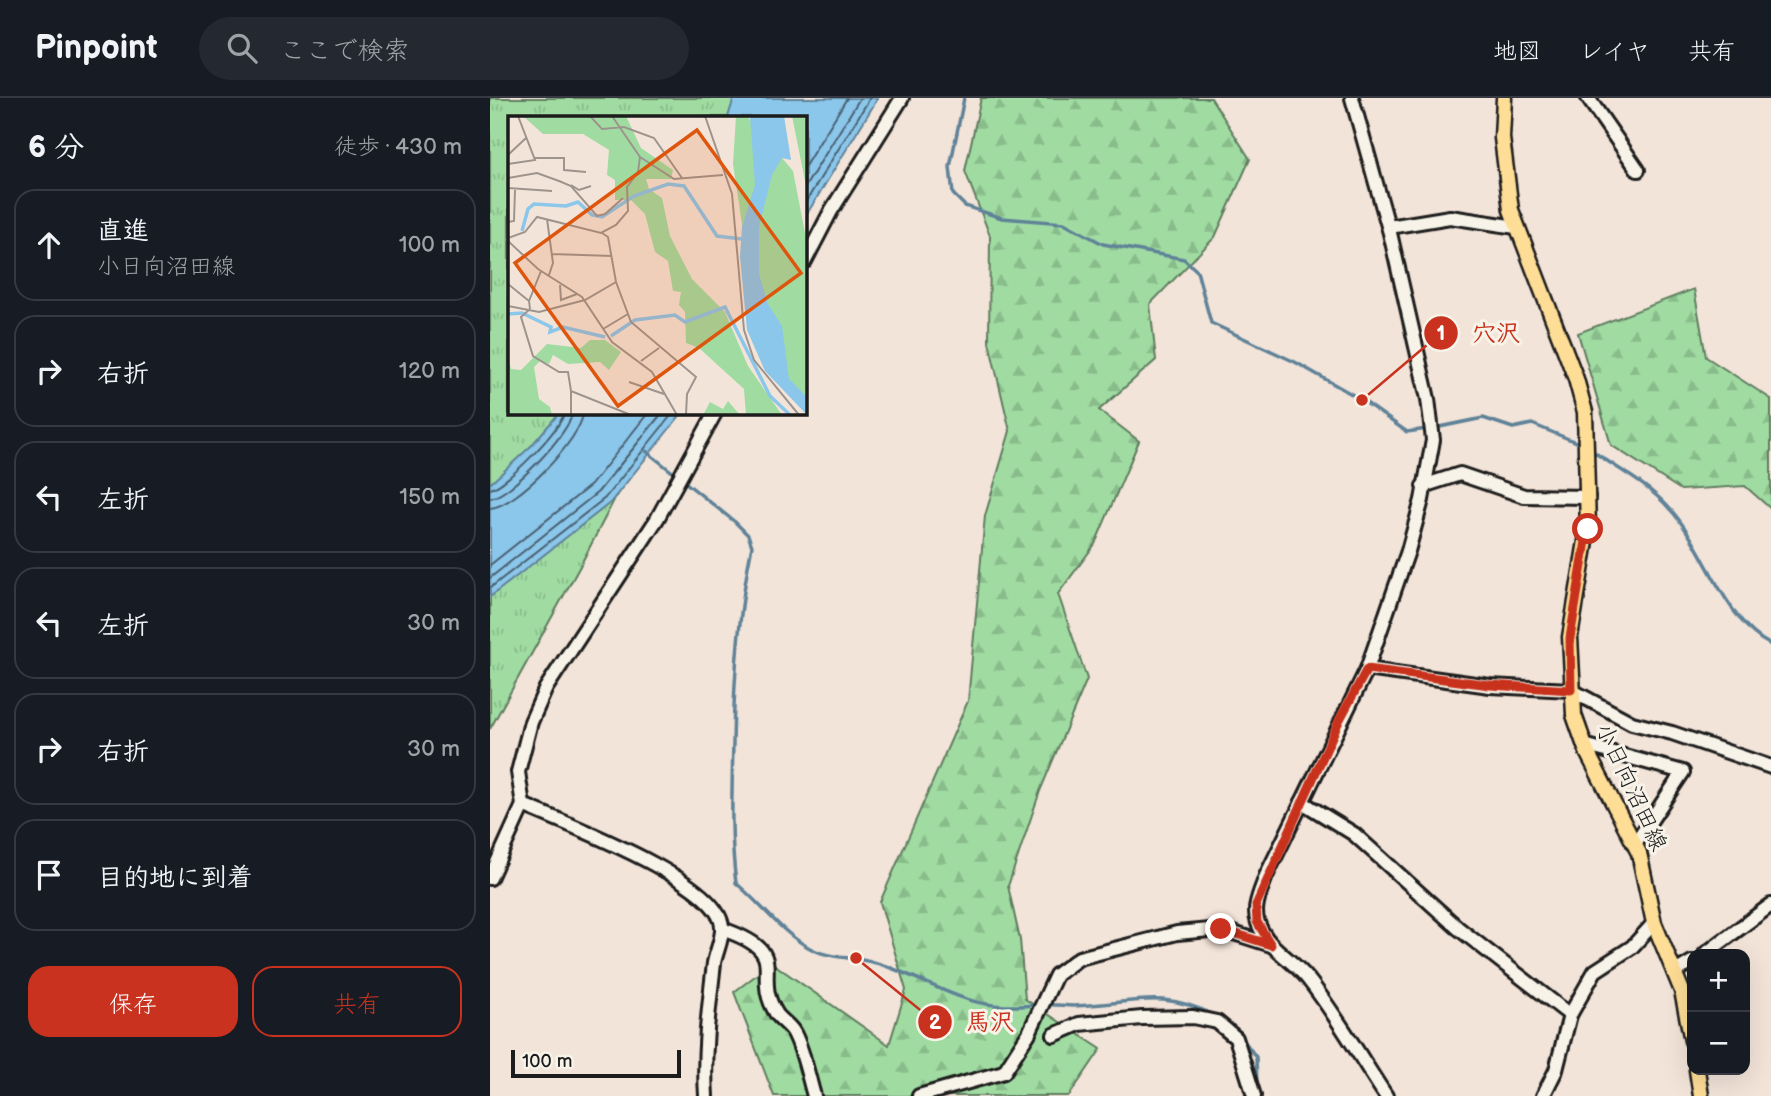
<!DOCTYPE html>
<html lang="ja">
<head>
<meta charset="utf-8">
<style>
  :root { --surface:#171b24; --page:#242831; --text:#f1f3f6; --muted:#9ea1a6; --line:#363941; --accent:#c8321e }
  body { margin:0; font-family:"Balsamiq Sans","Klee One",sans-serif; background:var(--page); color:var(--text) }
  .controls { position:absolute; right:21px; bottom:21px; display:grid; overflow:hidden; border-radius:14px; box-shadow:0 7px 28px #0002 }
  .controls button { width:63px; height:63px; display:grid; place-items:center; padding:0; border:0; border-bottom:2px solid var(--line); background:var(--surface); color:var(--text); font:35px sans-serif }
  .scale { position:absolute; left:21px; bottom:18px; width:170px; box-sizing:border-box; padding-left:7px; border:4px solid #1c1c1c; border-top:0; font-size:19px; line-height:24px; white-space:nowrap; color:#1c1c1c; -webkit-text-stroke:5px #f7f3e8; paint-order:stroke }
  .stop { position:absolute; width:21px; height:21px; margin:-16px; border:5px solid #c8321e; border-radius:50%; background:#fff }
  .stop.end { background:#c8321e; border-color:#fff; box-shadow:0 2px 7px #0008 }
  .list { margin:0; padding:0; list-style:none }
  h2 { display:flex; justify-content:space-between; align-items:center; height:91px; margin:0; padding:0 28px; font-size:30px }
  h2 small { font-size:23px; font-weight:400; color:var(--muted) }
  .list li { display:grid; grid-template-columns:46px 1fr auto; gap:21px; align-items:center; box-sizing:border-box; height:112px; margin:0 14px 14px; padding:0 14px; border:2px solid var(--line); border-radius:21px }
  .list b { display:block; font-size:26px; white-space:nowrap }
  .list p { margin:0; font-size:23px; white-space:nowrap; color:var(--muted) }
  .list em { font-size:23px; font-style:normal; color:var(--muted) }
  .actions { display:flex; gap:14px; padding:21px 28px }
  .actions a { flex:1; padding:16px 0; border:2px solid var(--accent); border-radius:21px; text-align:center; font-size:24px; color:var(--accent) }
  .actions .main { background:var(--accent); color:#fff }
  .icon { flex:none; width:38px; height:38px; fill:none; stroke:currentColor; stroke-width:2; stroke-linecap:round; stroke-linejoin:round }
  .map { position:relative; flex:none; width:1281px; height:998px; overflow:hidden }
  header { display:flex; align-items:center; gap:42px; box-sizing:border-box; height:98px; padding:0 35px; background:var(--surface); border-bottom:2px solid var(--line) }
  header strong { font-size:33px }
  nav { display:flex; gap:38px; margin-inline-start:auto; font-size:24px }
  .search { width:490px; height:63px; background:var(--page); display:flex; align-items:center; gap:18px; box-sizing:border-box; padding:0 24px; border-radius:38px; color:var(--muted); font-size:26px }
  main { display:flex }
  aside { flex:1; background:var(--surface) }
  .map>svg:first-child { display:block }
</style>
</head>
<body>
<header>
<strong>Pinpoint</strong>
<div class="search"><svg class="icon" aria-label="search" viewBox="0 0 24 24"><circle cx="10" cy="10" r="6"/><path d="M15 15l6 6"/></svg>ここで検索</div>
<nav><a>地図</a><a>レイヤ</a><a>共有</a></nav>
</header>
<main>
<aside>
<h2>6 分<small>徒歩 · 430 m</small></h2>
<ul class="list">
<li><svg class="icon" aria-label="ahead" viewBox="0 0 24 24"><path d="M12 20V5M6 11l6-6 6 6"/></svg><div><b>直進</b><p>小日向沼田線</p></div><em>100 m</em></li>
<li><svg class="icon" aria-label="right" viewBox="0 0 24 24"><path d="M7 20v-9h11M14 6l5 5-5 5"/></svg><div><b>右折</b></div><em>120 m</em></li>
<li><svg class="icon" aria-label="left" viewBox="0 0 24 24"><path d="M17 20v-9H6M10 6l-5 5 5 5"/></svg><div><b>左折</b></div><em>150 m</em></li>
<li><svg class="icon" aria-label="left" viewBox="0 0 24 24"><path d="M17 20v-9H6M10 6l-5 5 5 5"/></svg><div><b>左折</b></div><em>30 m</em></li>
<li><svg class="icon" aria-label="right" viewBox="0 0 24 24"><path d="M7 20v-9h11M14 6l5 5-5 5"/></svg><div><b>右折</b></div><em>30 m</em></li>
<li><svg class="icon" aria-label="arrive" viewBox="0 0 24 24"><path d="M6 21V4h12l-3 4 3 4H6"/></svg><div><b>目的地に到着</b></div></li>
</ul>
<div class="actions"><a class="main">保存</a><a>共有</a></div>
</aside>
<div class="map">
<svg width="1281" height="998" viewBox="0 0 1281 998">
  <defs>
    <pattern id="grass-tufts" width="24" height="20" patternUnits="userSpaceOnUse" patternTransform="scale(1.75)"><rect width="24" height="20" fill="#a0dca2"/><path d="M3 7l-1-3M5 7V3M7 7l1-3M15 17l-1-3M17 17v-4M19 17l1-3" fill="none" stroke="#89bc8b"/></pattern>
    <pattern id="forest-firs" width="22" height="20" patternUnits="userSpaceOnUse" patternTransform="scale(1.75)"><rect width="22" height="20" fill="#a0dca2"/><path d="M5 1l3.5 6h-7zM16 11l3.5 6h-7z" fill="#89bc8b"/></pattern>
  </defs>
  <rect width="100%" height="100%" fill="#f3e4d9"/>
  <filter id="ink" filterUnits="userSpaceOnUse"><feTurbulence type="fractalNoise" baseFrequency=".0143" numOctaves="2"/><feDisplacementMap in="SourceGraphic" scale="14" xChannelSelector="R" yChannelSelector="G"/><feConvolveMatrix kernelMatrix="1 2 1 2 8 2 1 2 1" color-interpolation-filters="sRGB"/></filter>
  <g filter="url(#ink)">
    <polygon fill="url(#grass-tufts)" stroke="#5e7c5f" stroke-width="2" points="0,0 330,0 315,19 19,19 19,315 169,315 90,468 0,631"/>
    <g fill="url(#forest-firs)" stroke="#5e7c5f" stroke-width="2">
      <polygon points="491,0 721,0 760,61 725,139 660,206 666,262 609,312 649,343 605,446 568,496 597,581 550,693 518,788 530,842 535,901 611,951 579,998 284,998 244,894 282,865 399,947 416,892 390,804 478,603 495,418 520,333 499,244 500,138 475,73"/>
      <polygon points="1204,191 1216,259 1281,301 1281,411 1255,388 1191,392 1121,347 1088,235"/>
    </g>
    <g fill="#8bc6eb" stroke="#5f8298" stroke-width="2">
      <polygon points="244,0 388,0 315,119 315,19 238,19"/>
      <polygon points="69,315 192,315 120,405 0,499 0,386 41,348"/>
    </g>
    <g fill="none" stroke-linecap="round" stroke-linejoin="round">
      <g stroke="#48606f" stroke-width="2">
        <polyline points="315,68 357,0"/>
        <polyline points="315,89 370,0"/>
        <polyline points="315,105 380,0"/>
        <path d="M0,391c15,-2 72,-61 74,-76"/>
        <path d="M0,400c19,-1 81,-66 82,-85"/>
        <path d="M0,410c26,-1 92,-70 93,-95"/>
        <polyline points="0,467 101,387 158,315"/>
        <polyline points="0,480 108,394 172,315"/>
        <polyline points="0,490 115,400 183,315"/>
      </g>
      <g stroke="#5f8298" stroke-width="3.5">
        <polyline points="474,0 460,69 463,96 475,108 512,120 574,125 613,146 694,161 707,173 721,225 805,264 872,302 917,334 937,331"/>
        <polyline points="945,330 993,320 1023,330 1042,326 1091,346"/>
        <path d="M1101,352c25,18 57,34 78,58 36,38 55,114 102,137"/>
        <path d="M156,353l89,71 13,13 4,11c-14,66 -18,131 -19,197 -1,47 -3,94 3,140 24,20 45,49 72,64 22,13 48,9 72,17 65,22 83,48 158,41"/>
        <path d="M556,907c9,-1 18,1 27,1 60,-1 84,-19 143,10"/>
        <polyline points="749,936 766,959 767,989"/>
      </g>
      <defs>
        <g id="minor">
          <path d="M862,0l38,135 38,166 5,41 -11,60 -14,51 -41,118 -101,207c-5,15 -14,31 -8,47 9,25 34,36 50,56 29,37 52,78 78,117"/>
          <polyline points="1098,0 1148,72"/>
          <polyline points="899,129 960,119 1026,129"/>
          <polyline points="315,163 341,113 412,0"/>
          <polyline points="933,388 970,376 1034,398 1098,399"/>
          <polyline points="877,571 1000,588 1081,592 1142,625 1182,635 1281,669"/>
          <polyline points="1094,647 1193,674 1145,746"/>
          <polyline points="812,704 864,736 968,830 1080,917"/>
          <path d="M33,707c41,18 197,76 199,122 1,11 -6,25 -8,36 -5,45 -11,88 -8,133"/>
          <polyline points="0,780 33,707 28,674 41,624 56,590 167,421 225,315"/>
          <path d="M232,831c73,25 28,42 54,84 4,7 14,12 18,20 10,19 14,43 20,63"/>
          <polyline points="1215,856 1281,807"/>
          <polyline points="1185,874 1202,864"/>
          <polyline points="564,937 589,926 652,920 703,919 727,924 746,940 764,998"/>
          <polyline points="429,998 514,974 539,935 566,877 589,860 687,835 731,831 781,847"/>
          <polyline points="1053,998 1066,972 1080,917 1105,873 1142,849 1164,825"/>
        </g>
        <g id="major">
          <polyline points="1014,0 1012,40 1021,112 1086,281 1095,314 1098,431 1080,539 1084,617 1097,654 1149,755 1164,825 1192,893 1202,943"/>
          <polyline points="1207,972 1211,998"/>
        </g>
      </defs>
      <use href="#minor" stroke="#1c1c1c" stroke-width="18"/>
      <use href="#major" stroke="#1c1c1c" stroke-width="19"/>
      <use href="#minor" stroke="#f7f3e8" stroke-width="12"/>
      <use href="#major" stroke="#fedd96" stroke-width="14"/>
    </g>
  </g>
  <g fill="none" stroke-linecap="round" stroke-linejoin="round" filter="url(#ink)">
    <polyline stroke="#c8321e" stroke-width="9" points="731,831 781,847 767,824 766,807 850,621 877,571 1000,587 1081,592 1080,540 1098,431"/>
  </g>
  <g text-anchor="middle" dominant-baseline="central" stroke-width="6" stroke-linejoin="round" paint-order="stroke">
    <g font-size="23" fill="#1c1c1c" stroke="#f7f3e8">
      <text transform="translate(1141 689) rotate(65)">小日向沼田線</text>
    </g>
  </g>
  <g transform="translate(18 18)">
    <rect width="299" height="299" fill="#f3e4d9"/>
    <path d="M228,0h11l46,55 14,72v163l-34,-38 -17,-50 -23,-154z" fill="#a0dca2"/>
    <path d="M15,0h103l15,32 32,22 -2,9h-25l3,10 13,9 8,38 22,43 33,33 23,54 34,49h-36l-2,-26 -45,-41 -13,-5 -1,-31 -6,-7 2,-13 -8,-1 -5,-30 -13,-9 -10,-38 -14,-14h-16v-20l-8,-5 2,-25 -26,-16h-40zM82,224h15l16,12 -12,18 -9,-8 -32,2 -15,-9 -4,9 -9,-3 -6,6 5,32 11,8 2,8h-44v-61l3,15 10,1 26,-26 34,4z" fill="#a0dca2"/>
    <path d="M284,0h12l3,6v69zM220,285l12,14h-37l7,-13 13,7z" fill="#a0dca2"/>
    <path d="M242,0h34l7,44 -9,-2 -10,17 -13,52v47l9,30 14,22 7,53 18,18v18l-42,-44 -18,-41 -7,-73 2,-30 13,-42z" fill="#8bc6eb"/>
    <path fill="none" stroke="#8bc6eb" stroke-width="3.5" d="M14,115l6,-22 6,-5 32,2 12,-4 14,13 10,2 32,-21 34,-12 16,2 33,50 25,3M0,198l14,-1 29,14 -1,5 13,-5 42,10M103,220l24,-16 40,-5 10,7 40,-15 45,89 20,19"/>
    <path fill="none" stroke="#9d948d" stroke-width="2" d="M82,0l12,13 22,-2 30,11 28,40M197,0l27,78 12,136 10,30 45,55M0,39l18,-17M132,41l34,22 49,-4M27,42h29v12l22,2M0,48l27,-4 -17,-44M0,62l29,-5 22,8 12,5 26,30 8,-2 18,-16M63,69l8,5 12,-4M0,72l44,3M39,103l6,44 -4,12M0,106l6,-1 1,-31M94,117l6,4 8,45 15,40 65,55 -9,17 -1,21M0,122l17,-6 12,-15 64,16 15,-8 12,-14 -1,-24 11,-15 2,-15 -28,-41M0,125l30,28 44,28 30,45 40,30 25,43M44,138l60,2M0,168l21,17 1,8M52,169l1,15 16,-6M21,185l12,-30M0,190l31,6 46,-12 31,-18M22,193l-9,8 12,39 26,16h9l3,19M95,213l25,-15M133,245l18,-13M121,266l35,12M63,299v-24l60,24"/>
    <path fill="#de560d" fill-opacity="0.15" stroke="#de560d" stroke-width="3.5" d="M189,14l104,143 -183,133 -103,-143z"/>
    <rect width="299" height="299" fill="none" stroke="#1c1c1c" stroke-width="3.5"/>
  </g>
  <path fill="none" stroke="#c8321e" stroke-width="2.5" d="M872 302L951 235M366 860L445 924"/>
  <g fill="#c8321e" stroke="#f7f3e8" stroke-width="2.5">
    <circle cx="872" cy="302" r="7"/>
    <circle cx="366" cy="860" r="7"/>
    <circle cx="951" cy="235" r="18"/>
    <circle cx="445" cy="924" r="18"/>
  </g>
  <g font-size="21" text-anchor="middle" font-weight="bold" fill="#fff">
    <text x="951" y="242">1</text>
    <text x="445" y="931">2</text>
  </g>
  <g font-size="24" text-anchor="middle" font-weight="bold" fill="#c8321e" stroke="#f7f3e8" stroke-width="6" stroke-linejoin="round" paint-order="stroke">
    <text x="1006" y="243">穴沢</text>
    <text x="500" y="932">馬沢</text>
  </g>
</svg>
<div class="controls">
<button>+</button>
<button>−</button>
</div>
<div class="scale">100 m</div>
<div class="stop" style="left:1098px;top:431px"></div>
<div class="stop end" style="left:731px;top:831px"></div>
</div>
</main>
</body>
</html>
